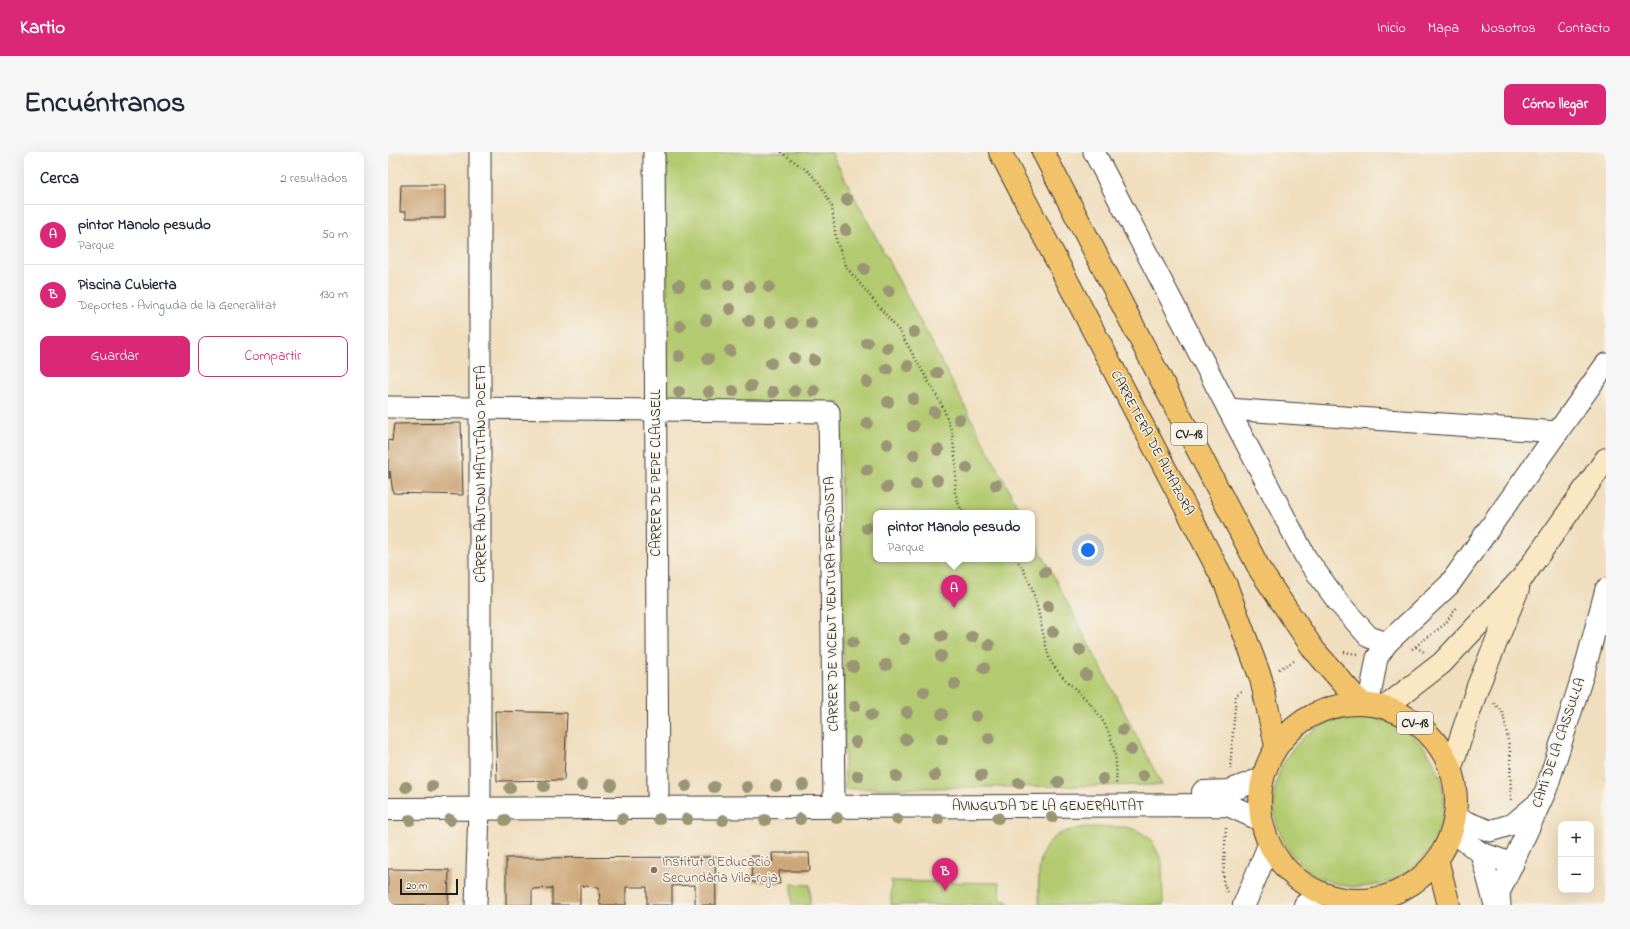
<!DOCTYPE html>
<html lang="es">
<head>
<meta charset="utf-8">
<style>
  :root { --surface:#fff; --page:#f6f6f7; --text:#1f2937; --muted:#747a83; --line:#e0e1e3; --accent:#db2777 }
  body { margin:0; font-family:"Indie Flower",sans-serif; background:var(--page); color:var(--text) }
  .controls { position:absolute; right:12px; bottom:12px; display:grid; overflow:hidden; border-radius:8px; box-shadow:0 4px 16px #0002 }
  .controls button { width:36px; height:36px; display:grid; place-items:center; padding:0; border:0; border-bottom:1px solid var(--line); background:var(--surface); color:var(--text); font:20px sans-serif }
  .scale { position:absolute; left:12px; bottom:10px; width:58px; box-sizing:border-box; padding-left:4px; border:2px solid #1c1c1c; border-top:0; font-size:11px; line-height:14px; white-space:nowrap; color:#1c1c1c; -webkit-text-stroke:3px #f7f3e8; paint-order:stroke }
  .you { position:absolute; left:700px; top:398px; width:14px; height:14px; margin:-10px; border:3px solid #fff; border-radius:50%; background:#1a73e8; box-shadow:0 0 0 6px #1a73e833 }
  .badge { display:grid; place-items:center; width:26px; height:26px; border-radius:50%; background:var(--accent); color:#fff; font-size:13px; font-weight:700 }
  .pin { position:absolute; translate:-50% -33px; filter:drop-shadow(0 1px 2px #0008) }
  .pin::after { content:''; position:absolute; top:21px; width:14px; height:12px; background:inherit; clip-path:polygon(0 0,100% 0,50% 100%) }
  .popup { position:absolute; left:485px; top:358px; width:162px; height:52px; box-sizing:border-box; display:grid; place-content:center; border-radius:8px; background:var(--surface); filter:drop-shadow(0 1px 3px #0005); font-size:13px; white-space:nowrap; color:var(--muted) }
  .popup b { font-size:15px; color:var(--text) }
  .popup::after { content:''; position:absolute; left:50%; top:100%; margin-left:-8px; border:8px solid transparent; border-top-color:var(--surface) }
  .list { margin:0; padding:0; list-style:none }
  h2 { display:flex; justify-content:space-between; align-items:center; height:52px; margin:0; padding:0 16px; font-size:17px }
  h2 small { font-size:13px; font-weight:400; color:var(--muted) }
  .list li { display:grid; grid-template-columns:26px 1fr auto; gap:12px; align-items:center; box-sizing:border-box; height:60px; padding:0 16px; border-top:1px solid var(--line) }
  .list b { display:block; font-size:15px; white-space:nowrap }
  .list p { margin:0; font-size:13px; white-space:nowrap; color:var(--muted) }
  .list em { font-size:13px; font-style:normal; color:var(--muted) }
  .actions { display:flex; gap:8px; padding:12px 16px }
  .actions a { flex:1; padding:9px 0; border:1px solid var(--accent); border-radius:8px; text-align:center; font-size:14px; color:var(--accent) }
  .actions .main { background:var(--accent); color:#fff }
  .map { position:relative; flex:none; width:1218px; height:753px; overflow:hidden; border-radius:8px }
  header { display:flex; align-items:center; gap:24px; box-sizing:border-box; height:56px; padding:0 20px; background:var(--accent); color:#fff }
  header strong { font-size:19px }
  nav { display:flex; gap:22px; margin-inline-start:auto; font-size:14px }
  .intro { display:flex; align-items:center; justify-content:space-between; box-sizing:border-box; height:96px; padding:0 24px }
  h1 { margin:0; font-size:28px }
  .button { padding:10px 18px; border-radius:8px; background:var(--accent); color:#fff; font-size:14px; font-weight:700 }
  main { display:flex; gap:24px; padding:0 24px }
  aside { flex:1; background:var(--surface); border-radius:8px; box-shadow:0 4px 16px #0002 }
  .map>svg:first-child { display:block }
</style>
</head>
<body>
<header>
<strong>Kartio</strong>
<nav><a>Inicio</a><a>Mapa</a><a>Nosotros</a><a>Contacto</a></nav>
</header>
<div class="intro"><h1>Encuéntranos</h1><a class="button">Cómo llegar</a></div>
<main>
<aside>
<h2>Cerca<small>2 resultados</small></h2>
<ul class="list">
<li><span class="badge">A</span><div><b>pintor Manolo pesudo</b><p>Parque</p></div><em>50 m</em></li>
<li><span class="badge">B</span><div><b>Piscina Cubierta</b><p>Deportes · Avinguda de la Generalitat</p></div><em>130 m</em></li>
</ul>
<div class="actions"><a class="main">Guardar</a><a>Compartir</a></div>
</aside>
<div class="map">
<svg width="1218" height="753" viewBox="0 0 1218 753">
  <rect width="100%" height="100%" fill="#f7f3e8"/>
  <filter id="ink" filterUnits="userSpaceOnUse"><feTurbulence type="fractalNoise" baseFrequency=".025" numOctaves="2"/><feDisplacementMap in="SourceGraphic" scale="8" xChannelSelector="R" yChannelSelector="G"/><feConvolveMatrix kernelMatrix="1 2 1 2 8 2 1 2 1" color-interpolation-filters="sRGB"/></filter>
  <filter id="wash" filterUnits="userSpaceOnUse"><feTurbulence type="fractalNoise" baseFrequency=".012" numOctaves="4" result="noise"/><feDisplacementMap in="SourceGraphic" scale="16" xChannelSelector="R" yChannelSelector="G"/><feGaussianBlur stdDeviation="0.9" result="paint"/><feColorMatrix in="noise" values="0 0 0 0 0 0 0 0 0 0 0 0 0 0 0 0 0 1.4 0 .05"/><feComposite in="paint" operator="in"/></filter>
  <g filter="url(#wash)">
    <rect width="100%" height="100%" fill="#f0debe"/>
    <g fill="#b3ca6f" stroke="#687346">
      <polygon points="278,0 443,0 633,361 488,361 488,407 644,407 644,383 774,633 457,637 452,251 280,250"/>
      <circle cx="971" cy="650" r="85"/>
      <path d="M697,675h41l11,3 14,9 11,22 1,44h-124c0,-24 -5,-55 19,-70 8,-5 18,-6 27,-8z"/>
      <polygon points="503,729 611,731 612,747 620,750 620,753 503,753"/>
      <polygon points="404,732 422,733 422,753 404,753"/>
    </g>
    <g id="blocks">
      <g fill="#cca678">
        <polygon points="13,33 57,33 57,66 18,66 18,60 12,60"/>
        <polygon points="73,271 75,343 5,341 2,319 2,326 0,326 0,288 4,289 6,272"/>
        <polygon points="107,559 179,561 176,628 109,629"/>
        <polygon points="384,701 421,701 422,719 391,719 392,732 364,730 363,704 372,704 373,711 385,710"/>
        <polygon points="327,705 328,753 307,753 307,733 284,734 284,753 259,753 259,735 238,735 238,753 212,753 211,735 192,734 192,753 164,753 164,736 144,737 144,753 118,753 118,706"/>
        <polygon points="0,717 61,718 60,753 0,753"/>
      </g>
    </g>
  </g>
  <g filter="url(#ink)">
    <use href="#blocks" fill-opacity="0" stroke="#3c3934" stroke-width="1"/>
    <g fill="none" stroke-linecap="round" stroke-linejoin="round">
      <defs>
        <g id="minor">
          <polyline points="266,0 270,642"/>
          <polyline points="706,0 918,406 950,450 981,485 999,491"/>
          <polyline points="0,255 441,260 446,644"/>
          <polyline points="840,257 1170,280"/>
          <polyline points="981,549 989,506 999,491 1061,433 1218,212"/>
          <polyline points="92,644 92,0"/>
          <polyline points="1068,666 1102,679 1125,672 1150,651"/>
          <polyline points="1066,681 1093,701 1125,712"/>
          <polyline points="1093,701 1107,753"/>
          <polyline points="88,753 91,656"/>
          <polyline points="1112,753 1111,741 1158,638 1197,516 1218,437"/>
        </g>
        <g id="tertiary">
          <polyline points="815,640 841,639 873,627"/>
          <polyline points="0,657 840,653 873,668"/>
          <polyline points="856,753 881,693"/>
          <polyline points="917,753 932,742"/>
        </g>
        <g id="secondary">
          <polyline points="1000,553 1054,511 1135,425 1218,307"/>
          <polyline points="1063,615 1090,534 1130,437"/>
        </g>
        <g id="primary">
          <polyline points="612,0 838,433 873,527 888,594"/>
          <polyline points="655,0 872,418 926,498 971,549"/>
          <circle cx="970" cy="650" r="98"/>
          <polyline points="1050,711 1061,753"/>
        </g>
      </defs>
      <use href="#minor" stroke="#3c3934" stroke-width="23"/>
      <use href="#tertiary" stroke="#3c3934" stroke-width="24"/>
      <use href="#secondary" stroke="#3c3934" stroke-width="24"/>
      <use href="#primary" stroke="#3c3934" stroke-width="24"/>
      <g stroke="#3c3934" stroke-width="2.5" stroke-dasharray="1 3" stroke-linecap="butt">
        <polyline points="393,0 421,20 432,32 444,55 448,88 459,116 512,180 555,255 564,281 568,312 567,340 571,353 575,361"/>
        <path d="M628,407c17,22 21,47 27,74 2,9 4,20 8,29 12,19 32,31 45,49 17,22 22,47 20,74"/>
        <polyline points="1028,495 1036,500"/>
        <polyline points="1024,497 1057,472 1069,455"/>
        <polyline points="956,500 969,502"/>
        <polyline points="891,517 908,508"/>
        <polyline points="1106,551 1115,561 1122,599 1123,648"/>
        <polyline points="842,617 848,543 854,539"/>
        <polyline points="838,676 835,730 839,740"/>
      </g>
      <use href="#minor" stroke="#fff" stroke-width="21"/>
      <use href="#tertiary" stroke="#fff" stroke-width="22"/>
      <use href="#secondary" stroke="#fae7c3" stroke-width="22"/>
      <use href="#primary" stroke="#f2c26a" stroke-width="22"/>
    </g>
    <g fill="#999575">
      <circle cx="459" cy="48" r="6"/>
      <circle cx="458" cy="78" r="6"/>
      <circle cx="476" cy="117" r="6"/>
      <circle cx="291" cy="133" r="6"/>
      <circle cx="318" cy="133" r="6"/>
      <circle cx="341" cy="133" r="6"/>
      <circle cx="362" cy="135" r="6"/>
      <circle cx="381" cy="135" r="6"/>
      <circle cx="501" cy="139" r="6"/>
      <circle cx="342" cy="157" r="6"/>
      <circle cx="318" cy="168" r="6"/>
      <circle cx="361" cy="169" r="6"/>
      <circle cx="382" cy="170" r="6"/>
      <circle cx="404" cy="171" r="6"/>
      <circle cx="423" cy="171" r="6"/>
      <circle cx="292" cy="174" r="6"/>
      <circle cx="526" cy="180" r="6"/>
      <circle cx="479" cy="191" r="6"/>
      <circle cx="499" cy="196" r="6"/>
      <circle cx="342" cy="199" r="6"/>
      <circle cx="291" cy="204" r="6"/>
      <circle cx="406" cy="206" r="6"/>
      <circle cx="320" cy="207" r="6"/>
      <circle cx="426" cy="208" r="6"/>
      <circle cx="383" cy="211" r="6"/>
      <circle cx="520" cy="214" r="6"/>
      <circle cx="499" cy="217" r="6"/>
      <circle cx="549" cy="221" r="6"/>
      <circle cx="479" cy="230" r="6"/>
      <circle cx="363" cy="234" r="6"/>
      <circle cx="345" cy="239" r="6"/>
      <circle cx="407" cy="239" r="6"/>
      <circle cx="426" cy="239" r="6"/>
      <circle cx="291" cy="240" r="6"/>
      <circle cx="321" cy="240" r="6"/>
      <circle cx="385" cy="240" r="6"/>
      <circle cx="525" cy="247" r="6"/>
      <circle cx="500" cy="250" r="6"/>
      <circle cx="546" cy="260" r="6"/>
      <circle cx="571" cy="267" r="6"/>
      <circle cx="479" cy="271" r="6"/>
      <circle cx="525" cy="274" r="6"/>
      <circle cx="499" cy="292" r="6"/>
      <circle cx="550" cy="298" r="6"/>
      <circle cx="526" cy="303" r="6"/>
      <circle cx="579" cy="316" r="6"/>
      <circle cx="479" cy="318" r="6"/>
      <circle cx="549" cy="328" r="6"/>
      <circle cx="528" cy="332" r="6"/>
      <circle cx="608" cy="333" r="6"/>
      <circle cx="499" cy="335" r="6"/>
      <circle cx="479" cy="376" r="6"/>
      <circle cx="657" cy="420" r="6"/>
      <circle cx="660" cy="454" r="6"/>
      <circle cx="665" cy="480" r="6"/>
      <circle cx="554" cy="484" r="6"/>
      <circle cx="584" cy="485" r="6"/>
      <circle cx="516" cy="487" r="6"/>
      <circle cx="465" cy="490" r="6"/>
      <circle cx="601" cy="493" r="6"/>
      <circle cx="692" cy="498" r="6"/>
      <circle cx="553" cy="504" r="6"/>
      <circle cx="498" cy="513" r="6"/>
      <circle cx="465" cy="515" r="6"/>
      <circle cx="596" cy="516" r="6"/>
      <circle cx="698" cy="523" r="6"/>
      <circle cx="567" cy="532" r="6"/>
      <circle cx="536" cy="540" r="6"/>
      <circle cx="467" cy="554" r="6"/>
      <circle cx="519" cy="560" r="6"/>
      <circle cx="554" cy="562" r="6"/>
      <circle cx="483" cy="563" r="6"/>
      <circle cx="588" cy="564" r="6"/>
      <circle cx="735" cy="578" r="6"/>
      <circle cx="601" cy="586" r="6"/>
      <circle cx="518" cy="587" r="6"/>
      <circle cx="554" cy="587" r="6"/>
      <circle cx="468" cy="590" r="6"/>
      <circle cx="743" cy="598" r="6"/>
      <circle cx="547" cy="623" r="6"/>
      <circle cx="593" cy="623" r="6"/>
      <circle cx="470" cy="624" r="6"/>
      <circle cx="508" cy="624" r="6"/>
      <circle cx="755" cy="624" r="6"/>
      <circle cx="715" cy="627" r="6"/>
      <circle cx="670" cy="630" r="6"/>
      <circle cx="631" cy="631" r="6"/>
      <circle cx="194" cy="633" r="6"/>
      <circle cx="223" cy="633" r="6"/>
      <circle cx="415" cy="633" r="6"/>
      <circle cx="44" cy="634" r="6"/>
      <circle cx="156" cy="634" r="6"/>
      <circle cx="298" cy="634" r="6"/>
      <circle cx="388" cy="634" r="6"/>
      <circle cx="18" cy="635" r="6"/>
      <circle cx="326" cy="635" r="6"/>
      <circle cx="359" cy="635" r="6"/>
      <circle cx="122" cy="636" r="6"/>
      <circle cx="664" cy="665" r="6"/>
      <circle cx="449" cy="666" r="6"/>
      <circle cx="610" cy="666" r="6"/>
      <circle cx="234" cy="667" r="6"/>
      <circle cx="271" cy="667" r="6"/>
      <circle cx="299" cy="667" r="6"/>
      <circle cx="412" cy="667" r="6"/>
      <circle cx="509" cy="667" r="6"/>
      <circle cx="550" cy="667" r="6"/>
      <circle cx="22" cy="668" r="6"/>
      <circle cx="62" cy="668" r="6"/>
      <circle cx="117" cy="668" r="6"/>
      <circle cx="335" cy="668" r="6"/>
      <circle cx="377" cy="668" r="6"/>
    </g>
  </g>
  <circle fill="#8d6e63" stroke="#f7f3e8" stroke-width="1.5" cx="266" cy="718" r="4"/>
  <g text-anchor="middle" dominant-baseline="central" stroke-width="3" stroke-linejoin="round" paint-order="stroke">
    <g fill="#f7f3e8" stroke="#5e5c59" stroke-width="1">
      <rect x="783" y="271" width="36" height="22" rx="3"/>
      <rect x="1009" y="560" width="36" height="22" rx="3"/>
    </g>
    <g font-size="13" font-weight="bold" fill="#1c1c1c">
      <text x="801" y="282">CV-18</text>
      <text x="1027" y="571">CV-18</text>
    </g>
    <g font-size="14" fill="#1c1c1c" stroke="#f7f3e8">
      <text transform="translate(764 291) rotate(62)">CARRETERA DE ALMAZORA</text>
      <text transform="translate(268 321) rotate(-90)">CARRER DE PEPE CLAUSELL</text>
      <text transform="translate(93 322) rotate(-90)">CARRER ANTONI MATUTANO POETA</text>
      <text transform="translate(444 452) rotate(-91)">CARRER DE VICENT VENTURA PERIODISTA</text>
      <text transform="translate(1171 591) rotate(-71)">CAMÍ DE LA CASSUL·LA</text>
      <text x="660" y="654">AVINGUDA DE LA GENERALITAT</text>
    </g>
    <g font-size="14" fill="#785e54" stroke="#f7f3e8" text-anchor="start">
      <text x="274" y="710">Institut d'Educació<tspan x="274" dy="16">Secundària Vila-roja</tspan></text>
    </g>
  </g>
</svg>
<div class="controls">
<button>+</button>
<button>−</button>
</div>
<div class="scale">20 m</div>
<div class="you"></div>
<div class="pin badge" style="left:566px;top:456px">A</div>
<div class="popup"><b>pintor Manolo pesudo</b>Parque</div>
<div class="pin badge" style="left:557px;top:739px">B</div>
</div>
</main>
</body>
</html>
